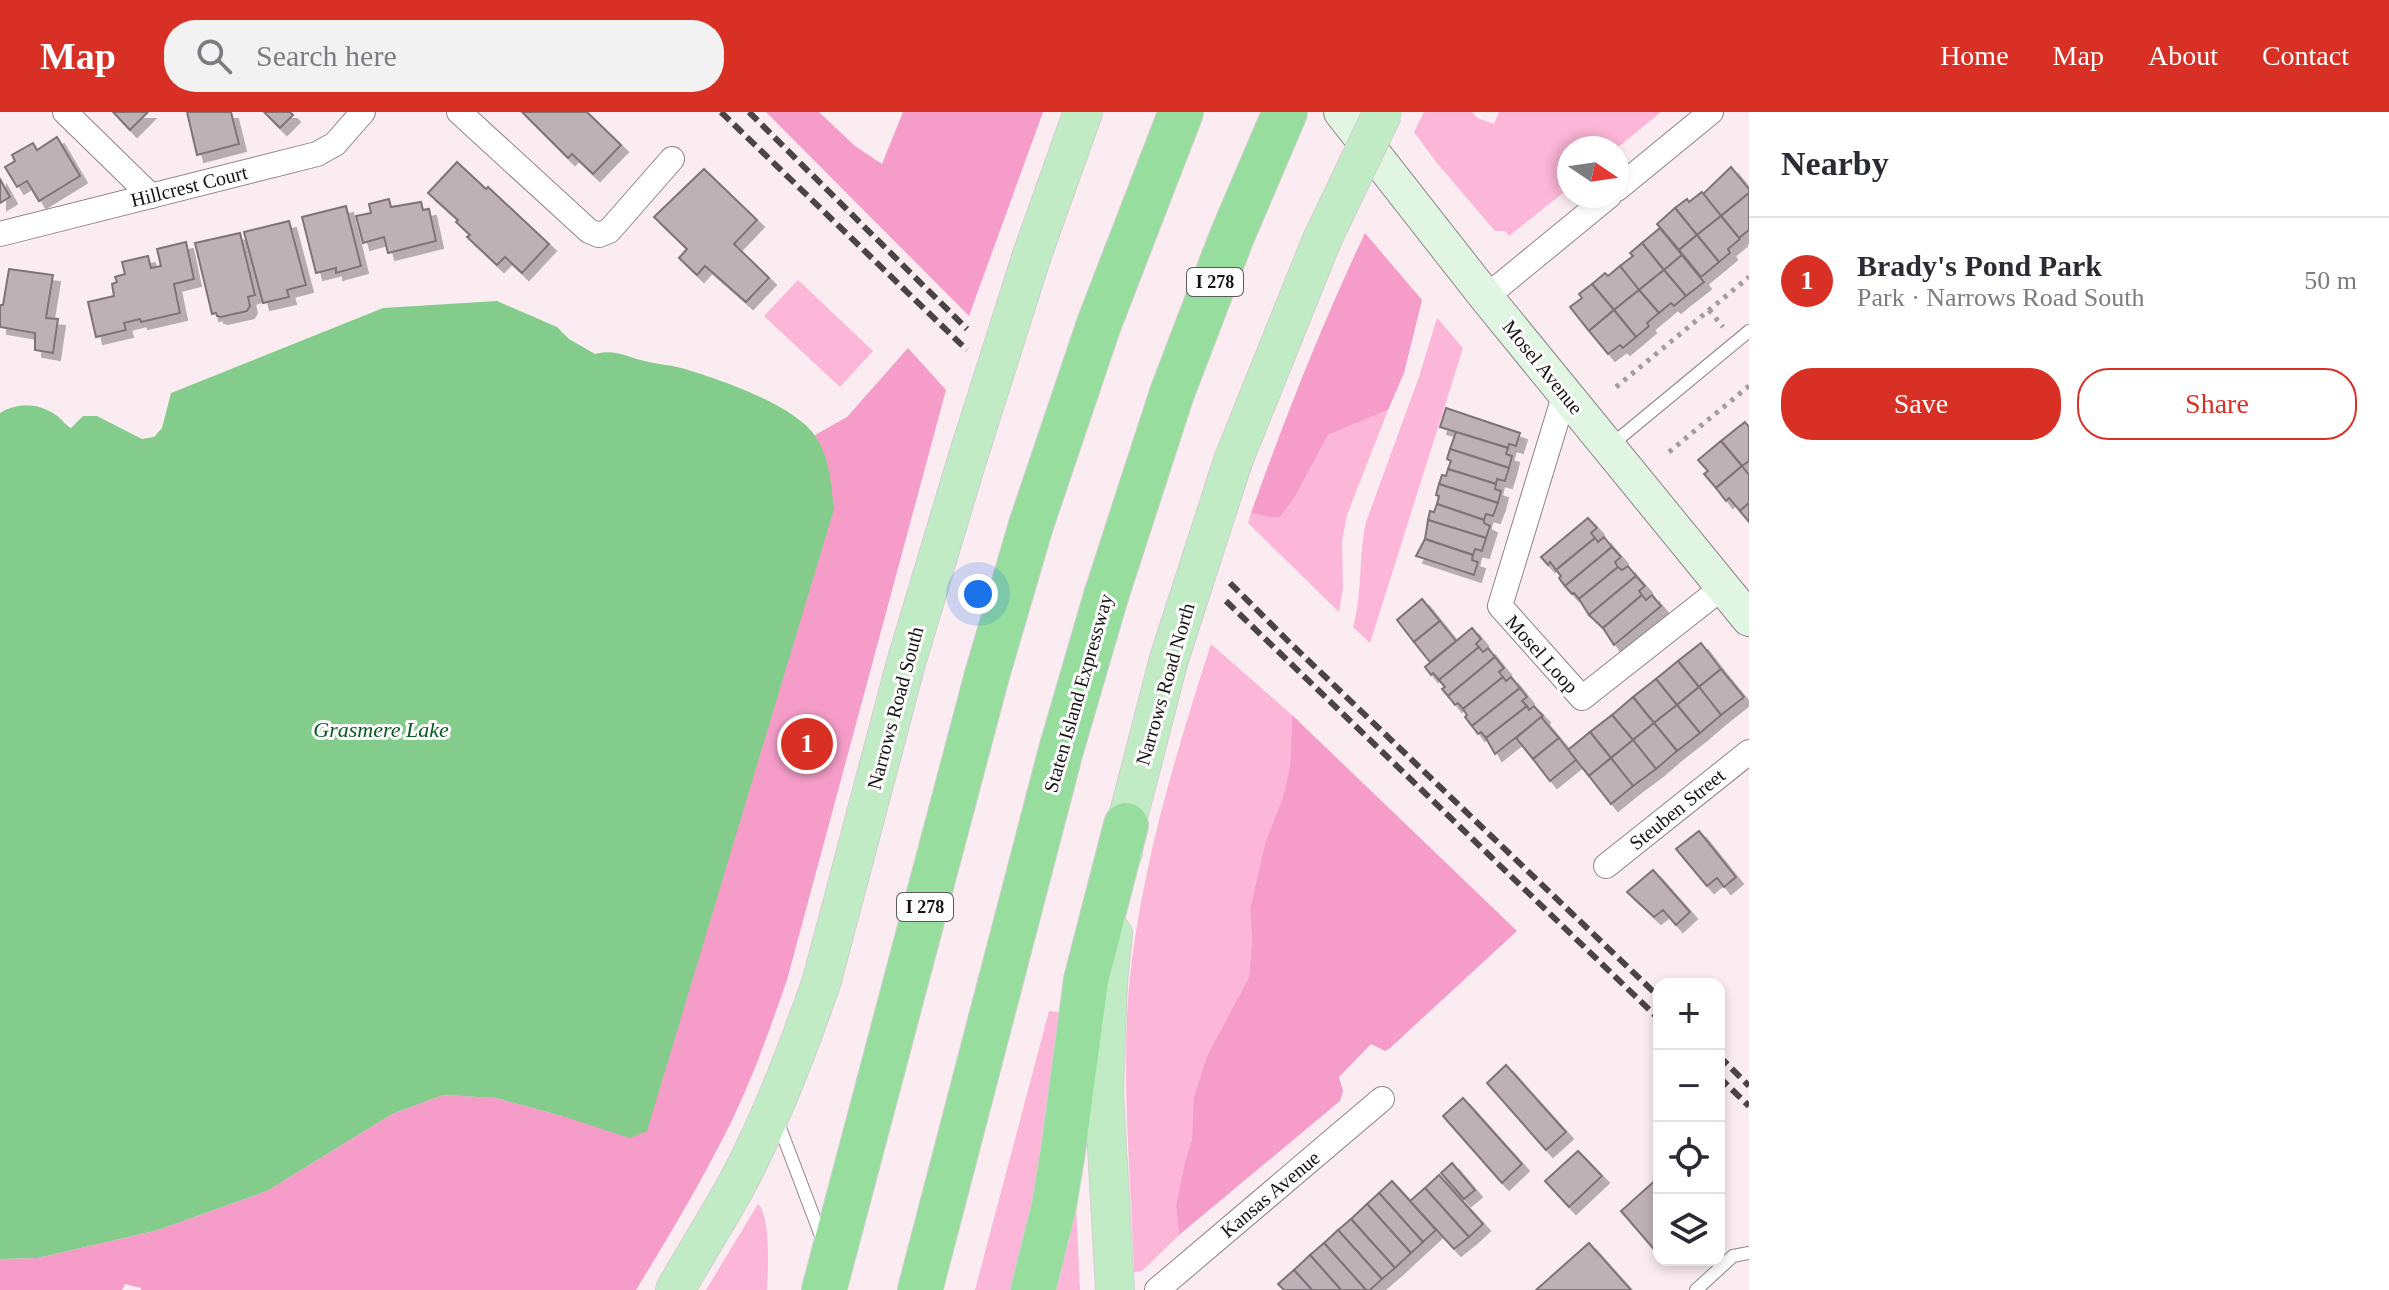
<!DOCTYPE html>
<html lang="en">
<head>
<meta charset="utf-8">
<style>
  :root { --surface:#fff; --page:#f2f2f3; --text:#2b2b33; --muted:#7c7c81; --line:#e1e1e2; --accent:#d93025 }
  body { margin:0; font-family:Georgia,serif; background:var(--page); color:var(--text) }
  .controls { position:absolute; right:24px; bottom:24px; display:grid; overflow:hidden; border-radius:16px; box-shadow:0 4px 12px #0003 }
  .controls button { width:72px; height:72px; display:grid; place-items:center; padding:0; border:0; border-bottom:2px solid var(--line); background:var(--surface); color:var(--text); font:40px sans-serif }
  .compass { position:absolute; left:1557px; top:24px; width:72px; height:72px; border-radius:50%; background:var(--surface); box-shadow:0 4px 12px #0003; rotate:103deg }
  .you { position:absolute; left:978px; top:482px; width:28px; height:28px; margin:-20px; border:6px solid #fff; border-radius:50%; background:#1a73e8; box-shadow:0 0 0 12px #1a73e833 }
  .badge { display:grid; place-items:center; width:52px; height:52px; border-radius:50%; background:var(--accent); color:#fff; font-size:26px; font-weight:700 }
  .pin { position:absolute; translate:-50% -50%; border:4px solid #fff; box-shadow:0 2px 8px #0006 }
  .list { margin:0; padding:0; list-style:none }
  h2 { display:flex; justify-content:space-between; align-items:center; height:104px; margin:0; padding:0 32px; font-size:34px }
  h2 small { font-size:26px; font-weight:400; color:var(--muted) }
  .list li { display:grid; grid-template-columns:52px 1fr auto; gap:24px; align-items:center; box-sizing:border-box; height:128px; padding:0 32px; border-top:2px solid var(--line) }
  .list b { display:block; font-size:30px; white-space:nowrap }
  .list p { margin:0; font-size:26px; white-space:nowrap; color:var(--muted) }
  .list em { font-size:26px; font-style:normal; color:var(--muted) }
  .actions { display:flex; gap:16px; padding:24px 32px }
  .actions a { flex:1; padding:18px 0; border:2px solid var(--accent); border-radius:32px; text-align:center; font-size:28px; color:var(--accent) }
  .actions .main { background:var(--accent); color:#fff }
  .icon { flex:none; width:44px; height:44px; fill:none; stroke:currentColor; stroke-width:2; stroke-linecap:round; stroke-linejoin:round }
  .map { position:relative; flex:none; width:1749px; height:1178px; overflow:hidden }
  header { display:flex; align-items:center; gap:48px; box-sizing:border-box; height:112px; padding:0 40px; background:var(--accent); color:#fff }
  header strong { font-size:38px }
  nav { display:flex; gap:44px; margin-inline-start:auto; font-size:28px }
  .search { width:560px; height:72px; background:var(--page); display:flex; align-items:center; gap:20px; box-sizing:border-box; padding:0 28px; border-radius:32px; color:var(--muted); font-size:30px }
  main { display:flex }
  aside { flex:1; background:var(--surface) }
  .map>svg:first-child { display:block }
</style>
</head>
<body>
<header>
<strong>Map</strong>
<div class="search"><svg class="icon" aria-label="search" viewBox="0 0 24 24"><circle cx="10" cy="10" r="6"/><path d="M15 15l6 6"/></svg>Search here</div>
<nav><a>Home</a><a>Map</a><a>About</a><a>Contact</a></nav>
</header>
<main>
<div class="map">
<svg width="1749" height="1178" viewBox="0 0 1749 1178">
  <defs>
    <filter id="shadow"><feDropShadow dx="7" dy="7" stdDeviation="0" flood-color="#0004"/></filter>
  </defs>
  <rect width="100%" height="100%" fill="#faecf1"/>
  <g fill="#fcb6d7">
    <polygon points="1424,0 1472,0 1477,6 1494,12 1499,0 1661,0 1617,36 1569,36 1569,76 1509,124 1505,119 1495,119 1437,51 1414,20"/>
    <polygon points="798,168 873,239 840,275 764,204"/>
    <path d="M1437,206l26,30 -93,295 -17,-16c10,-35 5,-70 13,-105l53,-145z"/>
    <polygon points="1388,298 1347,403 1342,429 1343,475 1339,500 1248,411 1251,401 1268,405 1296,383 1328,323"/>
    <path d="M1211,532l81,71 -2,51 -7,31 -18,46 -15,66 2,31 -3,37 -41,77 -14,65 -2,20 -7,22 -9,44 3,30 -37,36 -8,1c-3,-95 -13,-191 -5,-286 12,-118 46,-230 82,-342z"/>
    <polygon points="1049,899 1064,901 1036,1087 1012,1178 975,1178"/>
    <path d="M758,1092c13,12 10,67 9,86h-61z"/>
    <polygon points="1076,1093 1080,1178 1050,1178"/>
  </g>
  <g fill="#f59dc8">
    <polygon points="766,0 819,0 855,34 882,52 903,0 1043,0 969,204"/>
    <path d="M1365,121l57,67 -18,73 -16,37 -60,25 -32,60 -16,22h-12l-17,-4c34,-95 71,-189 114,-280z"/>
    <path d="M908,236l38,42 -159,590c-19,54 -38,109 -65,160 -26,51 -56,101 -86,150h-495v-2l-16,-4 -3,6h-122v-31l38,-1 120,-28 109,-39 125,-77 51,-19 53,3 66,18 262,-661 -9,-20 32,-18z"/>
    <polygon points="1292,603 1517,819 1389,937 1385,939 1371,932 1339,965 1343,979 1340,989 1179,1123 1176,1093 1185,1049 1192,1027 1194,985 1208,942 1249,865 1252,828 1250,797 1265,731 1283,685 1290,654"/>
  </g>
  <path fill="#84cc8b" d="M497,189l60,26 12,12 26,15c20,-6 34,4 54,8 12,3 24,3 36,7 36,11 110,36 131,68 14,22 15,47 18,72l-187,622 -17,7 -68,-22 -66,-18 -53,-3 -51,19 -125,77 -109,39 -120,28 -38,1v-846c18,-11 38,-10 56,2 6,4 8,9 15,13l12,-12h14l45,23 12,-2 8,-9 9,-35 212,-85z"/>
  <g fill="#beb1b6" stroke="#7f7379" stroke-width="2" filter="url(#shadow)">
    <polygon points="113,0 148,0 130,18"/>
    <polygon points="187,0 231,0 239,32 197,43"/>
    <polygon points="264,0 290,0 293,3 280,16"/>
    <polygon points="522,0 587,0 621,33 593,62 572,42 568,46"/>
    <polygon points="57,25 80,64 39,89 27,69 17,75 5,55 15,49 12,43 33,31 37,38"/>
    <polygon points="457,50 486,77 488,75 549,132 522,161 505,145 497,153 467,125 470,123 456,110 458,108 428,81"/>
    <polygon points="1731,55 1749,77 1749,81 1721,104 1703,82"/>
    <polygon points="704,57 757,108 734,132 769,166 746,190 705,154 697,163 679,146 687,137 654,105"/>
    <polygon points="0,67 10,85 0,91"/>
    <polygon points="1702,80 1721,104 1697,123 1675,96 1687,87 1689,90"/>
    <polygon points="1749,81 1749,118 1739,126 1721,104"/>
    <polygon points="389,87 391,95 421,90 423,98 429,97 436,129 388,141 384,125 363,131 356,104 371,101 369,92"/>
    <polygon points="346,94 361,154 336,161 336,156 316,161 302,105"/>
    <polygon points="1675,96 1697,123 1679,138 1657,112"/>
    <polygon points="1721,104 1740,127 1728,137 1730,141 1719,150 1697,123"/>
    <polygon points="289,109 306,173 287,178 289,185 263,191 244,120"/>
    <polygon points="1660,116 1682,143 1664,158 1642,131"/>
    <polygon points="240,121 255,183 248,185 250,194 247,199 221,205 217,204 216,201 212,202 195,131"/>
    <polygon points="1697,123 1719,150 1701,165 1679,138"/>
    <polygon points="186,130 194,167 174,172 180,201 141,210 140,207 124,211 126,218 96,225 88,190 114,184 112,172 117,170 115,165 125,162 122,150 148,144 151,156 161,154 157,137"/>
    <polygon points="1642,131 1664,158 1639,178 1620,154 1633,144 1630,141"/>
    <polygon points="1682,143 1704,170 1686,184 1664,158"/>
    <polygon points="1620,154 1639,178 1614,198 1592,172 1605,161 1608,164"/>
    <polygon points="9,157 53,163 46,206 58,207 53,241 35,238 35,221 0,215 0,193 3,193"/>
    <polygon points="1664,158 1686,184 1674,194 1671,191 1659,201 1639,178"/>
    <polygon points="1592,172 1614,198 1589,219 1570,195 1582,186 1579,182"/>
    <polygon points="1639,178 1659,201 1647,211 1649,214 1636,225 1614,198"/>
    <polygon points="1614,198 1636,225 1623,236 1620,233 1608,242 1589,219"/>
    <polygon points="1446,296 1520,321 1516,334 1509,332 1508,336 1440,315"/>
    <polygon points="1745,310 1749,315 1749,349 1742,354 1721,329"/>
    <polygon points="1456,320 1508,336 1506,342 1512,344 1509,356 1450,337"/>
    <polygon points="1721,329 1742,354 1716,376 1704,362 1708,359 1698,348"/>
    <polygon points="1450,337 1509,356 1505,369 1497,367 1496,372 1448,357 1451,349 1447,347"/>
    <polygon points="1742,354 1749,363 1749,391 1740,399 1729,386 1726,389 1716,376"/>
    <polygon points="1448,357 1496,372 1495,377 1501,379 1498,391 1439,372 1442,363 1446,364"/>
    <polygon points="1439,372 1498,391 1493,404 1486,402 1484,408 1437,392 1439,384 1436,383"/>
    <polygon points="1749,391 1749,410 1740,399"/>
    <polygon points="1437,392 1484,408 1484,411 1490,414 1486,426 1428,408 1430,399 1434,400"/>
    <polygon points="1588,406 1597,416 1591,421 1595,426 1556,458 1550,450 1548,453 1541,445"/>
    <polygon points="1428,408 1486,426 1482,439 1475,437 1473,443 1425,427"/>
    <polygon points="1604,425 1612,435 1565,474 1559,466 1561,464 1556,458 1595,426 1598,430"/>
    <polygon points="1425,427 1473,443 1472,448 1478,450 1474,463 1416,444"/>
    <polygon points="1612,435 1621,445 1615,450 1618,455 1579,487 1574,481 1572,482 1565,474"/>
    <polygon points="1628,454 1636,464 1589,503 1579,487 1618,455 1622,458"/>
    <polygon points="1636,464 1645,474 1639,479 1642,483 1603,516 1589,503"/>
    <polygon points="1642,483 1646,488 1652,483 1661,494 1614,533 1603,516"/>
    <polygon points="1422,487 1440,509 1414,530 1397,508"/>
    <polygon points="1440,509 1456,529 1430,550 1414,530"/>
    <polygon points="1472,516 1481,527 1476,532 1479,535 1439,568 1433,561 1431,563 1425,555"/>
    <polygon points="1701,531 1721,557 1699,575 1678,549"/>
    <polygon points="1479,535 1483,540 1488,536 1495,545 1448,584 1442,577 1445,575 1439,568"/>
    <polygon points="1495,545 1504,556 1499,560 1503,565 1463,597 1458,591 1455,593 1448,584"/>
    <polygon points="1678,549 1699,575 1677,593 1656,567"/>
    <polygon points="1721,557 1744,585 1721,603 1699,575"/>
    <polygon points="1503,565 1506,569 1511,565 1520,576 1472,614 1465,605 1467,603 1463,597"/>
    <polygon points="1656,567 1677,593 1654,611 1633,585"/>
    <polygon points="1699,575 1721,603 1700,621 1677,593"/>
    <polygon points="1520,576 1527,585 1522,589 1527,594 1486,626 1481,620 1478,622 1472,614"/>
    <polygon points="1633,585 1654,611 1633,628 1612,603"/>
    <polygon points="1677,593 1700,621 1677,639 1654,611"/>
    <polygon points="1527,594 1529,598 1534,594 1543,604 1495,642 1486,626"/>
    <polygon points="1612,603 1633,628 1611,646 1590,620"/>
    <polygon points="1541,605 1559,626 1533,647 1516,626"/>
    <polygon points="1654,611 1677,639 1656,657 1633,628"/>
    <polygon points="1590,620 1611,646 1589,664 1568,638"/>
    <polygon points="1559,626 1576,648 1550,669 1533,647"/>
    <polygon points="1633,628 1656,657 1633,674 1611,646"/>
    <polygon points="1611,646 1633,674 1611,692 1589,664"/>
    <polygon points="1699,719 1736,765 1724,775 1717,766 1707,774 1676,737"/>
    <polygon points="1653,758 1690,800 1676,813 1663,798 1654,805 1627,780"/>
    <polygon points="1506,953 1566,1020 1546,1038 1487,971"/>
    <polygon points="1463,986 1522,1052 1502,1071 1443,1004"/>
    <polygon points="1578,1039 1602,1064 1569,1095 1545,1069"/>
    <polygon points="1452,1051 1475,1078 1464,1087 1441,1061"/>
    <polygon points="1439,1063 1483,1112 1469,1125 1425,1076"/>
    <polygon points="1659,1065 1659,1143 1621,1099"/>
    <polygon points="1392,1069 1436,1118 1423,1130 1379,1081"/>
    <polygon points="1425,1076 1469,1125 1454,1137 1410,1089"/>
    <polygon points="1379,1081 1423,1130 1411,1141 1367,1092"/>
    <polygon points="1367,1092 1411,1141 1395,1156 1351,1107"/>
    <polygon points="1351,1107 1395,1156 1382,1167 1338,1118"/>
    <polygon points="1338,1118 1382,1167 1370,1178 1366,1178 1324,1131"/>
    <polygon points="1324,1131 1366,1178 1341,1178 1310,1143"/>
    <polygon points="1589,1131 1631,1178 1536,1178"/>
    <polygon points="1310,1143 1341,1178 1312,1178 1294,1158"/>
    <polygon points="1294,1158 1312,1178 1284,1178 1278,1172"/>
  </g>
  <g fill="none" stroke-linecap="round" stroke-linejoin="round">
    <defs>
      <g id="lane">
        <polyline points="1610,334 1749,219"/>
        <polyline points="777,1008 823,1129"/>
        <polyline points="1696,1178 1733,1144 1749,1141"/>
      </g>
      <g id="street">
        <polyline points="65,0 151,84"/>
        <polyline points="459,0 589,119 599,123 609,119 672,47"/>
        <polyline points="1617,77 1711,0"/>
        <polyline points="0,122 317,42 335,32 363,0"/>
        <polyline points="1486,185 1609,84"/>
        <polyline points="1565,281 1500,494 1582,586 1723,475"/>
        <polyline points="1606,754 1749,640"/>
        <polyline points="1157,1178 1382,987"/>
      </g>
      <polyline id="secondary" points="1341,0 1486,185 1749,507"/>
      <g id="primary">
        <polyline points="1032,143 1083,0"/>
        <polyline points="1233,349 1321,130"/>
        <polyline points="1123,740 1126,713 1169,547"/>
        <polyline points="1113,822 1108,870 1104,981 1115,1178"/>
        <path d="M675,1178c20,-35 42,-70 62,-106 35,-66 61,-134 85,-204l84,-317 60,-200"/>
      </g>
      <g id="highway">
        <polyline points="1099,212 1181,0"/>
        <polyline points="1172,281 1232,124 1285,0"/>
        <polyline points="824,1178 987,563 1031,413"/>
        <polyline points="920,1178 1061,638 1106,484"/>
        <polyline points="1033,1178 1054,1094 1063,1039 1086,868 1126,713"/>
      </g>
    </defs>
    <use href="#lane" stroke="#908389" stroke-width="14"/>
    <use href="#street" stroke="#908389" stroke-width="26"/>
    <use href="#secondary" stroke="#908389" stroke-width="36"/>
    <use href="#primary" stroke="#d0cfd0" stroke-width="40"/>
    <use href="#highway" stroke="#d0cfd0" stroke-width="46"/>
    <g stroke="#a69b9f" stroke-width="5" stroke-dasharray="4 6" stroke-linecap="butt">
      <polyline points="1709,198 1723,215"/>
      <polyline points="1616,275 1749,165"/>
      <polyline points="1669,340 1749,274"/>
    </g>
    <use href="#lane" stroke="#fff" stroke-width="12"/>
    <use href="#street" stroke="#fff" stroke-width="24"/>
    <use href="#secondary" stroke="#e0f5e2" stroke-width="34"/>
    <use href="#primary" stroke="#c1ebc4" stroke-width="38"/>
    <use href="#highway" stroke="#97dd9d" stroke-width="44"/>
    <g stroke="#4b4447" stroke-width="6" stroke-dasharray="12 6" stroke-linecap="butt">
      <polyline points="721,0 967,238"/>
      <polyline points="749,0 967,217"/>
      <polyline points="1230,471 1288,529 1659,885"/>
      <polyline points="1226,489 1659,907"/>
      <polyline points="1719,944 1749,974"/>
      <polyline points="1719,965 1749,994"/>
    </g>
    <defs>
      <g id="primary-bridge">
        <polyline points="1321,130 1383,0"/>
        <polyline points="966,351 1032,143"/>
        <polyline points="1169,547 1233,349"/>
      </g>
      <g id="highway-bridge">
        <polyline points="1031,413 1099,212"/>
        <polyline points="1106,484 1172,281"/>
      </g>
    </defs>
    <use href="#primary-bridge" stroke="#d0cfd0" stroke-width="40" stroke-linecap="butt"/>
    <use href="#highway-bridge" stroke="#d0cfd0" stroke-width="46" stroke-linecap="butt"/>
    <use href="#primary-bridge" stroke="#c1ebc4" stroke-width="38"/>
    <use href="#highway-bridge" stroke="#97dd9d" stroke-width="44"/>
  </g>
  <g text-anchor="middle" dominant-baseline="central" stroke-width="6" stroke-linejoin="round" paint-order="stroke">
    <g fill="#fdfdfd" stroke="#5b5859" stroke-width="2">
      <rect x="1187" y="156" width="56" height="28" rx="6"/>
      <rect x="897" y="781" width="56" height="28" rx="6"/>
    </g>
    <g font-size="18" font-weight="bold" fill="#161113">
      <text x="1215" y="170">I 278</text>
      <text x="925" y="795">I 278</text>
    </g>
    <g font-size="20" fill="#161113" stroke="#fdfdfd">
      <text transform="translate(189 74) rotate(-14)">Hillcrest Court</text>
      <text transform="translate(1543 255) rotate(51)">Mosel Avenue</text>
      <text transform="translate(1542 542) rotate(48)">Mosel Loop</text>
      <text transform="translate(1165 572) rotate(-74)">Narrows Road North</text>
      <text transform="translate(1078 581) rotate(-74)">Staten Island Expressway</text>
      <text transform="translate(895 596) rotate(-75)">Narrows Road South</text>
      <text transform="translate(1677 697) rotate(-39)">Steuben Street</text>
      <text transform="translate(1270 1082) rotate(-40)">Kansas Avenue</text>
    </g>
    <g font-size="22" font-style="italic" fill="#0a5b1f" stroke="#fdfdfd">
      <text x="381" y="617">Grasmere Lake</text>
    </g>
  </g>
</svg>
<div class="controls">
<button>+</button>
<button>−</button>
<button><svg class="icon" aria-label="locate" viewBox="0 0 24 24"><circle cx="12" cy="12" r="6"/><path d="M12 2v4M12 18v4M2 12h4M18 12h4"/></svg></button>
<button><svg class="icon" aria-label="layers" viewBox="0 0 24 24"><path d="M12 4l9 5-9 5-9-5zM3 14l9 5 9-5"/></svg></button>
</div>
<svg class="compass" viewBox="-18 -18 36 36"><path d="M0-13l5 13h-10z" fill="#e53935"/><path d="M0 13l5-13h-10z" fill="#7c7c81"/></svg>
<div class="you"></div>
<div class="pin badge" style="left:807px;top:632px">1</div>
</div>
<aside>
<h2>Nearby<small></small></h2>
<ul class="list">
<li><span class="badge">1</span><div><b>Brady's Pond Park</b><p>Park · Narrows Road South</p></div><em>50 m</em></li>
</ul>
<div class="actions"><a class="main">Save</a><a>Share</a></div>
</aside>
</main>
</body>
</html>
